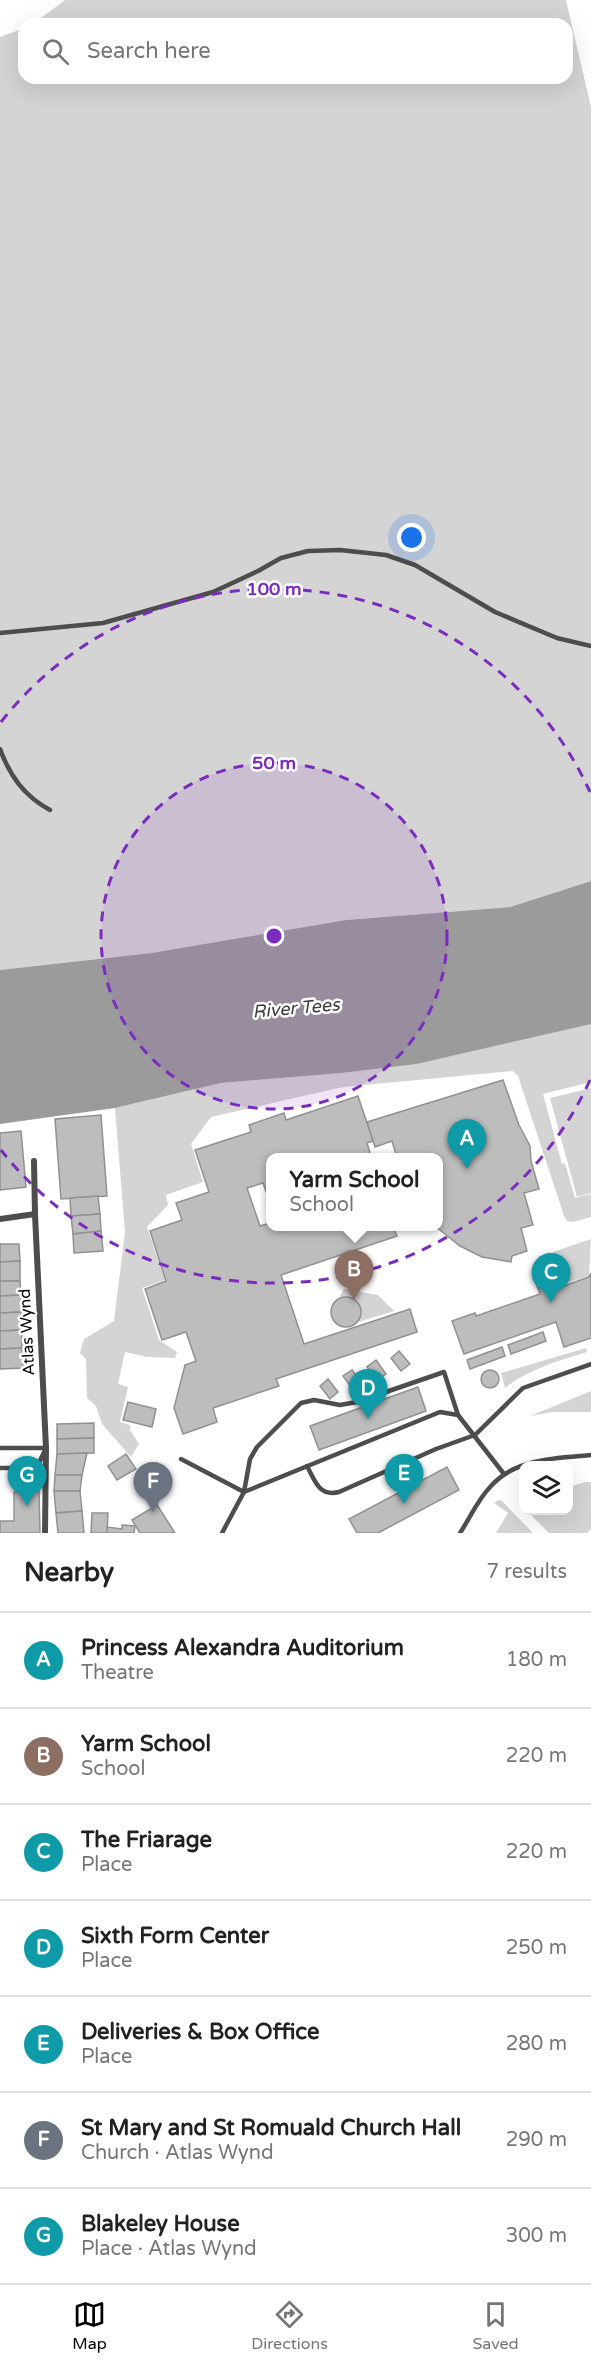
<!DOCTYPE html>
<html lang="en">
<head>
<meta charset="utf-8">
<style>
  :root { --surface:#fff; --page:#f6f6f6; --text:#222; --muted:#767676; --line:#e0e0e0; --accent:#000 }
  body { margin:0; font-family:"Varela Round",sans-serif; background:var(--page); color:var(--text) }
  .controls { position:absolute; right:18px; bottom:18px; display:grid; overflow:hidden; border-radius:12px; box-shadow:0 6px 24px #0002 }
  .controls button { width:54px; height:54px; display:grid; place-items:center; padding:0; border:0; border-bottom:2px solid var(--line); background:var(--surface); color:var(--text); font:30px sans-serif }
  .you { position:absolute; left:412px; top:538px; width:21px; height:21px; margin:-15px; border:4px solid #fff; border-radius:50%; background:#1a73e8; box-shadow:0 0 0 9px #1a73e833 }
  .badge { display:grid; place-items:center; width:39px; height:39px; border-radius:50%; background:var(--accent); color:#fff; font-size:20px; font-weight:700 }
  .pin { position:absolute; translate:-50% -50px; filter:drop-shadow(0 2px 3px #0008) }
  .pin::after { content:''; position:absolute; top:32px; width:21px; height:18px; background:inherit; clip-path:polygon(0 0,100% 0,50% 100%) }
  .popup { position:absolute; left:266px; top:1153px; width:177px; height:78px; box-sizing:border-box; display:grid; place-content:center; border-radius:12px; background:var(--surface); filter:drop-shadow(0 2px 4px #0005); font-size:20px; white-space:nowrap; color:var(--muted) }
  .popup b { font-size:22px; color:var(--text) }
  .popup::after { content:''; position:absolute; left:50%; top:100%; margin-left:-12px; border:12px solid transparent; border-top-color:var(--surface) }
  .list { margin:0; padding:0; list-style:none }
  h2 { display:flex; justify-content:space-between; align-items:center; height:78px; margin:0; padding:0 24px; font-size:26px }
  h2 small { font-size:20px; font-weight:400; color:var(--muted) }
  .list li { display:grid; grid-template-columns:39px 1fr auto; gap:18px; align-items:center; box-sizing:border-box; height:96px; padding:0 24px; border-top:2px solid var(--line) }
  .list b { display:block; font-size:22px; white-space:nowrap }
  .list p { margin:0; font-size:20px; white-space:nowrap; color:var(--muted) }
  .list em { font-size:20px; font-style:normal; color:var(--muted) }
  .icon { flex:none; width:33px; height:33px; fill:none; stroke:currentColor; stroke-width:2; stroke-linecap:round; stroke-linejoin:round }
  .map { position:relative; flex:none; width:591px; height:1533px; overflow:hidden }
  .search { position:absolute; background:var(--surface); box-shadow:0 6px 24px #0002; left:18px; right:18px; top:18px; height:66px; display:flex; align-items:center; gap:15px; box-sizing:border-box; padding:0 21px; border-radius:18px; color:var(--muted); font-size:22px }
  .sheet { height:750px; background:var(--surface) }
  nav { display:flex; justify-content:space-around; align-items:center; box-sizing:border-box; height:84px; border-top:2px solid var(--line); background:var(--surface); font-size:16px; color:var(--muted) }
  nav a { display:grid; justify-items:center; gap:3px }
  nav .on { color:var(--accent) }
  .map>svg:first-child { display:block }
</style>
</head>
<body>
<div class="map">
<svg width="591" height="1533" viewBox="0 0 591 1533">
  <rect width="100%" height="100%" fill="#fff"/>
  <g fill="#d4d4d4">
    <polygon points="65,0 566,0 591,107 591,881 510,907 346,920 151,953 0,970 0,37 24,28 24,78 567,78 567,24 33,24"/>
    <polygon points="591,1023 591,1082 543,1094 562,1164 565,1163 575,1198 591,1194 591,1217 573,1222 567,1221 564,1216 518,1076 513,1071 343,1087 211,1117 191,1144 203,1182 166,1195 168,1205 147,1227 165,1280 142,1288 159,1340 177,1352 175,1358 147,1357 125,1352 118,1384 128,1387 120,1422 130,1425 130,1430 139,1444 131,1457 102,1424 96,1406 87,1398 86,1359 80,1353 84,1339 114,1321 125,1232 115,1108 221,1083 342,1073 417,1064"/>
    <polygon points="591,1088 591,1193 577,1197 550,1098"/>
    <polygon points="591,1239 589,1276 564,1284 553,1252"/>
    <polygon points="344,1289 378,1295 394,1311 358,1322 361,1312 358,1302 348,1297 338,1299"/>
    <path d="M586,1348l1,4c-29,9 -58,17 -82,36l-4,-15z"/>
    <polygon points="591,1391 591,1412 552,1412 530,1416"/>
    <polygon points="585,1482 591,1482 591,1529 587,1533 549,1533 527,1511 568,1510 569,1487"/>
    <polygon points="499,1500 502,1501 533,1533 496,1533 508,1513 494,1503"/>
  </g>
  <polygon fill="#9b9b9b" points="591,881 591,1024 417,1064 342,1073 221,1083 115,1108 0,1124 0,970 151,953 346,920 510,907"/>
  <g fill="#bdbdbd" stroke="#919191" stroke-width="1.5">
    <polygon points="503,1080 519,1125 530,1146 531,1161 539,1189 524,1193 533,1225 521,1228 527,1251 512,1256 511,1262 482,1257 460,1246 435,1226 438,1226 438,1158 397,1158 392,1141 375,1147 367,1122"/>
    <polygon points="358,1096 373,1141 367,1143 371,1156 366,1158 270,1158 270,1193 267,1194 263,1183 247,1188 260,1226 270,1223 270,1226 393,1226 397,1236 281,1275 304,1344 410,1309 417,1332 276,1379 279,1386 213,1408 217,1422 183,1434 174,1408 185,1365 196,1361 186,1332 162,1340 145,1289 166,1281 150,1231 182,1220 176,1203 209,1192 195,1150 251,1132 249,1125 284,1113 286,1120"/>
    <polygon points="101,1115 107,1196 61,1199 55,1119"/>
    <polygon points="21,1131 26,1187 0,1190 0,1133"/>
    <polygon points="98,1196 100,1214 71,1216 70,1198"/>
    <polygon points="100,1214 101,1231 73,1234 71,1216"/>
    <polygon points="101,1231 103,1251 74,1253 73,1234"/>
    <polygon points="0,1244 19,1244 20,1261 0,1262"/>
    <polygon points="20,1261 20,1281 0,1281 0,1262"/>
    <polygon points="558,1269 564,1286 589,1277 591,1273 591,1338 564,1347 556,1322 464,1354 452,1321 475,1313 476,1316 540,1294 534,1278"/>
    <polygon points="0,1281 20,1281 21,1295 0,1296"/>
    <polygon points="21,1295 22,1312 0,1313 0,1296"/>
    <circle cx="346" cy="1312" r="15"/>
    <polygon points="22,1312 22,1330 0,1331 0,1313"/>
    <polygon points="22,1330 22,1348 0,1349 0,1331"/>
    <polygon points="543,1332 546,1341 511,1354 508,1345"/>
    <polygon points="502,1347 505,1356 470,1369 467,1360"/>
    <polygon points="22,1348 23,1368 0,1369 0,1349"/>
    <polygon points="399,1351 410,1364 401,1371 391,1358"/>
    <polygon points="376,1360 386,1374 377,1380 367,1367"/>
    <polygon points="352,1370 362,1383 353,1390 343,1376"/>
    <circle cx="490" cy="1379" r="9"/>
    <polygon points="328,1379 338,1392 330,1399 320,1386"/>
    <polygon points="418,1387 426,1411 319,1450 310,1426"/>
    <polygon points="128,1402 156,1409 152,1427 123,1420"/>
    <polygon points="94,1423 94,1438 57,1439 57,1424"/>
    <polygon points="94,1438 94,1453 57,1454 57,1439"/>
    <polygon points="87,1453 82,1475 55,1475 57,1454"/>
    <polygon points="126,1454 136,1469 117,1480 108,1466"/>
    <polygon points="447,1467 459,1490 378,1533 357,1533 349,1519"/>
    <polygon points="55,1475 82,1475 80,1491 54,1491"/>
    <polygon points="39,1491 40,1533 0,1533 0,1521 14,1521 14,1492"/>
    <polygon points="54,1491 80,1491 82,1511 56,1513"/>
    <polygon points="157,1505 175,1533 140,1533 132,1520"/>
    <polygon points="82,1511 84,1533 58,1533 56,1513"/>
    <polygon points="92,1513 108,1513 107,1533 91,1533"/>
    <polygon points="122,1525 135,1526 134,1533 107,1533 107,1527 122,1529"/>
  </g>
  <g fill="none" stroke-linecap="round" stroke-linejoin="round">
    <g stroke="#4d4d4d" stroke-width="4.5">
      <polyline points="0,633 103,623 213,592 258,571 281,558 308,551 340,550 386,555 415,565 495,612 557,638 591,646"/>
      <path d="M0,749c10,27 24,47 50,61"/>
      <polyline points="0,1448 46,1448 38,1465 30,1468 0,1468"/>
      <polyline points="181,1459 244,1492 250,1459 257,1447 301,1403 314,1400 340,1405 357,1402 444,1372 458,1415"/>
      <path d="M307,1466c8,15 12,31 32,26l97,-43 39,-14 48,-47 68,-24"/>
      <polyline points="222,1533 244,1492 440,1412 458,1415 504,1474"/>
      <path d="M460,1533c10,-15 18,-34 31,-47 25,-28 66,-28 100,-31"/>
    </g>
    <g stroke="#4d4d4d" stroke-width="6">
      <polyline points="34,1161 35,1214"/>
      <polyline points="0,1219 35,1214 46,1448 45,1533"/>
    </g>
  </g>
  <circle cx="274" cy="936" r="173" fill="#7b2cbf" fill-opacity=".12"/>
  <g fill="none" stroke="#7b2cbf" stroke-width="3" stroke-dasharray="10 8">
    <circle cx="274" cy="936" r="173"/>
    <path d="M590 1080A347 347 0 0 1 1 1150M1 722A347 347 0 0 1 590 792"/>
  </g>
  <g text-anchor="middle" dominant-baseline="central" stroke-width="5" stroke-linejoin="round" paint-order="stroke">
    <g font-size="16" fill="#000" stroke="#fff">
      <text transform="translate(27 1332) rotate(-93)">Atlas Wynd</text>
    </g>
    <g font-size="18" font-style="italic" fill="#3c3c3c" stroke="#fff">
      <text transform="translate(296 1008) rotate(-5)">River Tees</text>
    </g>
  </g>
  <circle cx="274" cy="936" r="9" fill="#7b2cbf" stroke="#fff" stroke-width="3"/>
  <g font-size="18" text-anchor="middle" font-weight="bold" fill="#7b2cbf" stroke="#fff" stroke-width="5" stroke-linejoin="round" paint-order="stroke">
    <text x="274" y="595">100 m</text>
    <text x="274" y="769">50 m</text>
  </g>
</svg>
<div class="controls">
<button><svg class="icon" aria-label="layers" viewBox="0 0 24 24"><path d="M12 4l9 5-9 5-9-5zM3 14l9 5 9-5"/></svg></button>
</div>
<div class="you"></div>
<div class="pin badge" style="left:467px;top:1169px;background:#0f9aa8">A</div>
<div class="pin badge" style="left:354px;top:1300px;background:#8d6e63">B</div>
<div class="popup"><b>Yarm School</b>School</div>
<div class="pin badge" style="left:551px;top:1303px;background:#0f9aa8">C</div>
<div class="pin badge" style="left:368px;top:1419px;background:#0f9aa8">D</div>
<div class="pin badge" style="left:404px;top:1504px;background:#0f9aa8">E</div>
<div class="pin badge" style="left:153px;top:1512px;background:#6b7280">F</div>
<div class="pin badge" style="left:27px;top:1506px;background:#0f9aa8">G</div>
<div class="search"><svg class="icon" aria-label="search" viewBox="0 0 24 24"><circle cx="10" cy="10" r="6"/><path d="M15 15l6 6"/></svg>Search here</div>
</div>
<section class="sheet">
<h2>Nearby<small>7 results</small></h2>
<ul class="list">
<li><span class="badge" style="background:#0f9aa8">A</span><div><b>Princess Alexandra Auditorium</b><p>Theatre</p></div><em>180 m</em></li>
<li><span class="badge" style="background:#8d6e63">B</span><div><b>Yarm School</b><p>School</p></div><em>220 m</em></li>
<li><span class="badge" style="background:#0f9aa8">C</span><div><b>The Friarage</b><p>Place</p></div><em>220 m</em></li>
<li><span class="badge" style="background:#0f9aa8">D</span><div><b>Sixth Form Center</b><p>Place</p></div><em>250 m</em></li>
<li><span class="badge" style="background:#0f9aa8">E</span><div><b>Deliveries &amp; Box Office</b><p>Place</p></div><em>280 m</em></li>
<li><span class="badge" style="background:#6b7280">F</span><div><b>St Mary and St Romuald Church Hall</b><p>Church · Atlas Wynd</p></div><em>290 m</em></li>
<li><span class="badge" style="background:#0f9aa8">G</span><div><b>Blakeley House</b><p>Place · Atlas Wynd</p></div><em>300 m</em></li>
</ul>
</section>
<nav>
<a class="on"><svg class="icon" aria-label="map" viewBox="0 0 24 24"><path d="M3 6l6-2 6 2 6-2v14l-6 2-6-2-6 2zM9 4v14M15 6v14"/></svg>Map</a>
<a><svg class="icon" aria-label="directions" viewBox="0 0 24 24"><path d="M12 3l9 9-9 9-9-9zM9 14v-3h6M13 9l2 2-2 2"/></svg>Directions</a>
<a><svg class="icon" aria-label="saved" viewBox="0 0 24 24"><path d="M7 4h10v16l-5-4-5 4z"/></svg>Saved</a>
</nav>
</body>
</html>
